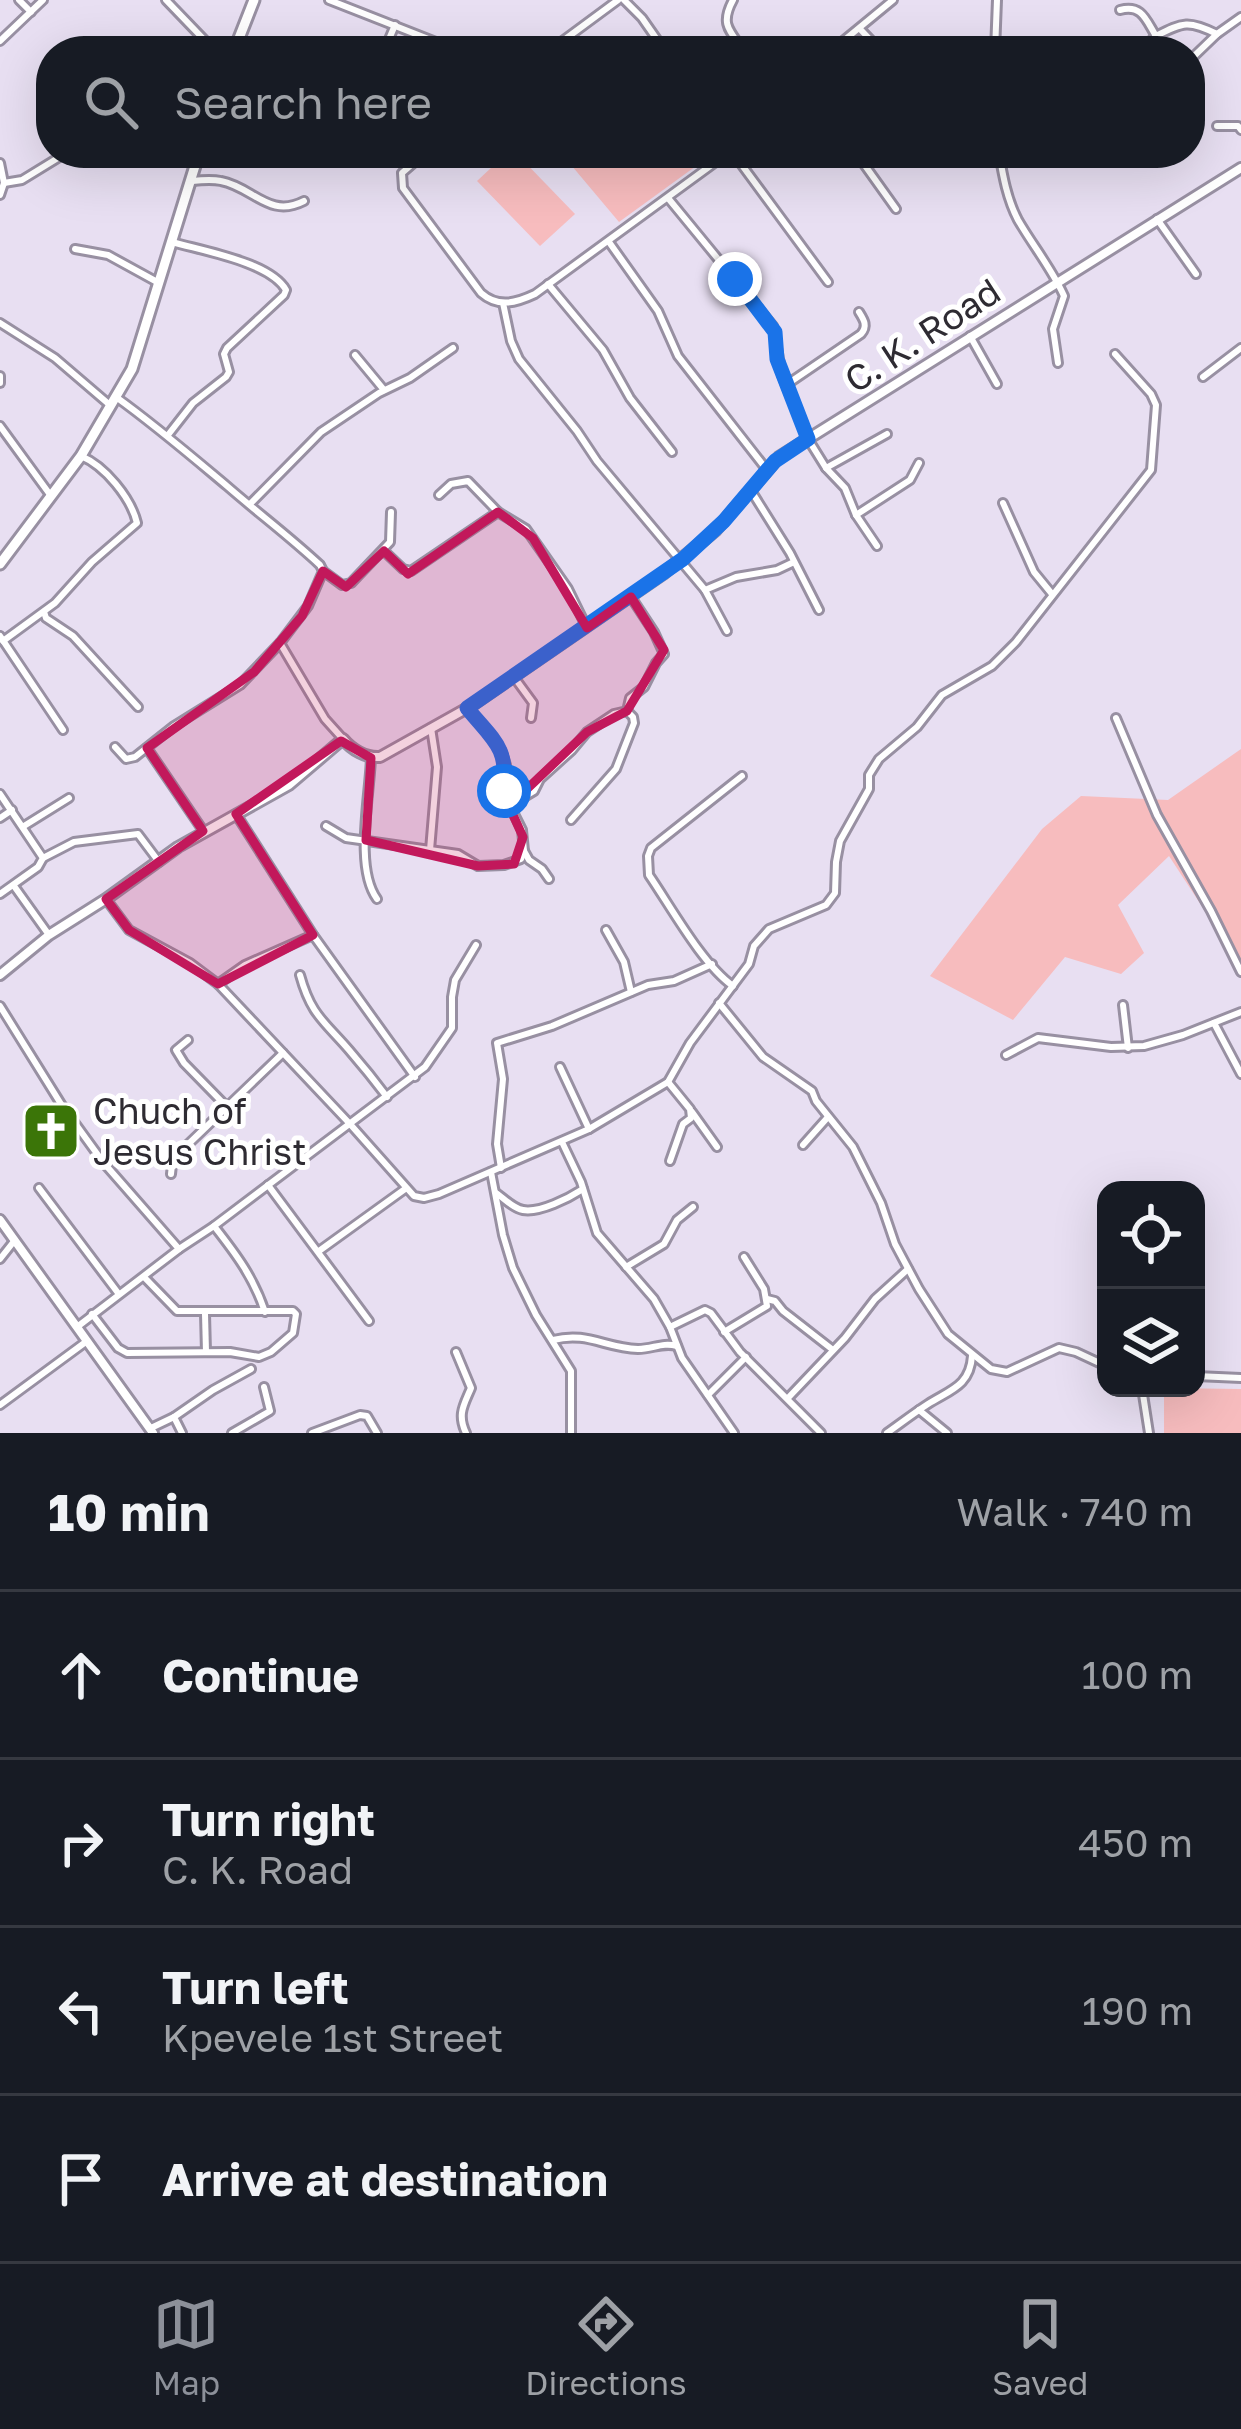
<!DOCTYPE html>
<html lang="en">
<head>
<meta charset="utf-8">
<style>
  :root { --surface:#171b24; --page:#20242c; --text:#f1f3f6; --muted:#9ea1a6; --line:#363941; --accent:#8c9099 }
  body { margin:0; font-family:"Golos Text",sans-serif; background:var(--page); color:var(--text) }
  .controls { position:absolute; right:36px; bottom:36px; display:grid; overflow:hidden; border-radius:24px; box-shadow:0 12px 48px #0002 }
  .controls button { width:108px; height:108px; display:grid; place-items:center; padding:0; border:0; border-bottom:3px solid var(--line); background:var(--surface); color:var(--text); font:60px sans-serif }
  .stop { position:absolute; width:36px; height:36px; margin:-27px; border:9px solid #1a73e8; border-radius:50%; background:#fff }
  .stop.end { background:#1a73e8; border-color:#fff; box-shadow:0 3px 12px #0008 }
  .list { margin:0; padding:0; list-style:none }
  h2 { display:flex; justify-content:space-between; align-items:center; height:156px; margin:0; padding:0 48px; font-size:51px }
  h2 small { font-size:39px; font-weight:400; color:var(--muted) }
  .list li { display:grid; grid-template-columns:78px 1fr auto; gap:36px; align-items:center; box-sizing:border-box; height:168px; padding:0 48px; border-top:3px solid var(--line) }
  .list b { display:block; font-size:45px; white-space:nowrap }
  .list p { margin:0; font-size:39px; white-space:nowrap; color:var(--muted) }
  .list em { font-size:39px; font-style:normal; color:var(--muted) }
  .icon { flex:none; width:66px; height:66px; fill:none; stroke:currentColor; stroke-width:2; stroke-linecap:round; stroke-linejoin:round }
  .map { position:relative; flex:none; width:1241px; height:1433px; overflow:hidden }
  .search { position:absolute; background:var(--surface); box-shadow:0 12px 48px #0002; left:36px; right:36px; top:36px; height:132px; display:flex; align-items:center; gap:30px; box-sizing:border-box; padding:0 42px; border-radius:48px; color:var(--muted); font-size:45px }
  .sheet { height:828px; background:var(--surface) }
  nav { display:flex; justify-content:space-around; align-items:center; box-sizing:border-box; height:168px; border-top:3px solid var(--line); background:var(--surface); font-size:33px; color:var(--muted) }
  nav a { display:grid; justify-items:center; gap:6px }
  nav .on { color:var(--accent) }
  .map>svg:first-child { display:block }
</style>
</head>
<body>
<div class="map">
<svg width="1241" height="1433" viewBox="0 0 1241 1433">
  <rect width="100%" height="100%" fill="#e8dff2"/>
  <g fill="#f7bcbe">
    <polygon points="507,153 516,153 575,214 540,246 477,181"/>
    <polygon points="561,153 714,153 619,222"/>
    <polygon points="1241,749 1241,966 1169,856 1118,905 1144,953 1121,974 1065,957 1013,1020 930,976 1042,829 1081,796 1168,800"/>
    <polygon points="1164,1388 1241,1389 1241,1433 1164,1433"/>
  </g>
  <g fill="none" stroke-linecap="round" stroke-linejoin="round">
    <defs>
      <g id="minor">
        <polyline points="19,0 31,12"/>
        <polyline points="166,0 215,51"/>
        <polyline points="329,0 459,51"/>
        <polyline points="624,0 642,18 665,51"/>
        <path d="M733,0c-13,24 -4,30 11,51"/>
        <path d="M1120,10c22,-6 26,10 36,26 27,-14 33,-16 61,-2"/>
        <polyline points="860,29 881,51"/>
        <polyline points="0,41 43,0"/>
        <polyline points="384,51 395,25"/>
        <polyline points="549,51 618,0"/>
        <polyline points="831,51 893,0"/>
        <polyline points="995,51 997,0"/>
        <polyline points="1140,51 1155,37"/>
        <polyline points="1190,60 1217,34 1241,17"/>
        <polyline points="1217,126 1238,126 1241,130"/>
        <polyline points="179,153 196,164"/>
        <path d="M425,153l-23,20 1,15 78,105c17,15 35,10 54,1l193,-141"/>
        <polyline points="733,153 828,282"/>
        <polyline points="856,153 896,209"/>
        <path d="M999,153c4,23 8,46 19,67 15,26 34,49 46,76l-11,33 5,34"/>
        <polyline points="910,160 919,153"/>
        <polyline points="0,163 4,183 0,195"/>
        <path d="M192,181c9,-1 20,-2 29,0 32,6 48,38 83,20"/>
        <polyline points="4,183 22,180 66,153"/>
        <polyline points="668,198 773,326 782,375 808,439 826,468 845,488 856,515 877,546"/>
        <polyline points="1157,219 1196,274"/>
        <polyline points="609,242 658,311 678,356 767,470"/>
        <polyline points="75,249 108,255 159,283"/>
        <polyline points="548,284 603,350 630,398 672,452"/>
        <polyline points="503,303 511,341 519,359 577,431 597,461 705,590 736,577 777,570 794,562"/>
        <polyline points="0,323 55,358 111,406"/>
        <polyline points="970,336 997,384"/>
        <polyline points="355,355 384,390"/>
        <polyline points="0,376 0,383"/>
        <polyline points="1203,377 1241,348"/>
        <path d="M786,385l75,-51c7,-8 3,-14 -2,-22"/>
        <path d="M116,397c39,28 74,58 111,89 31,27 63,51 93,79l3,6 -15,35 -28,37 45,76 18,20"/>
        <polyline points="0,426 51,496"/>
        <path d="M168,435l25,-32 33,-26 3,-5 -5,-18 3,-6 57,-53 2,-5c-16,-28 -83,-39 -114,-48"/>
        <polyline points="826,468 887,434"/>
        <polyline points="750,489 790,553 819,610"/>
        <polyline points="439,495 451,484 468,481 498,512 526,529 568,589 586,626"/>
        <polyline points="1003,503 1034,572 1052,594"/>
        <polyline points="250,504 321,432 379,393 410,378 453,348"/>
        <polyline points="856,515 910,480 919,463"/>
        <polyline points="384,551 403,569 411,571 498,512"/>
        <polyline points="323,571 342,585 351,583 390,542 391,512"/>
        <polyline points="705,590 727,631"/>
        <polyline points="44,612 46,618 73,636 138,707"/>
        <polyline points="0,636 63,730"/>
        <path d="M3,641l52,-38 37,-41 45,-39c-6,-25 -32,-57 -56,-67"/>
        <polyline points="514,677 533,703 531,718"/>
        <polyline points="467,708 501,750 506,765 504,794 522,830 524,851 529,860 542,869 549,879"/>
        <polyline points="1116,718 1157,815 1211,911 1241,972"/>
        <polyline points="115,747 126,759 135,757 174,726 240,685 280,643"/>
        <polyline points="147,748 204,832"/>
        <path d="M371,757c-1,39 -17,110 6,142"/>
        <polyline points="0,794 43,858 38,867 0,894"/>
        <polyline points="509,806 534,791 540,779 572,750 587,732 614,714 627,711 630,698 644,687 656,663 664,654 654,632 631,597"/>
        <polyline points="236,814 313,935 415,1077"/>
        <polyline points="0,818 12,810"/>
        <polyline points="571,820 616,769 634,723 633,717 627,711"/>
        <polyline points="24,826 69,798"/>
        <polyline points="326,826 346,838 458,854 478,866 504,865 521,859 524,851"/>
        <polyline points="430,850 437,767 431,728"/>
        <polyline points="43,858 74,842 138,834 159,862"/>
        <polyline points="14,886 49,935"/>
        <polyline points="106,899 129,930 190,963 218,984 350,1124 414,1196 424,1198 439,1194 589,1129 668,1082 690,1043 749,964 754,946 769,929 826,905 835,893 836,862 840,841 869,789 869,775 879,759 917,727 942,695 992,666 1016,642 1151,470 1156,405 1151,394 1115,354"/>
        <polyline points="606,930 624,962 631,992"/>
        <path d="M300,975c11,40 24,46 49,75 13,15 26,31 38,47"/>
        <polyline points="218,984 245,965 313,935"/>
        <path d="M733,986c-31,-22 -62,-79 -84,-111l-1,-19 3,-8 91,-72"/>
        <polyline points="719,1003 763,1057 812,1091 816,1101 853,1147 881,1203 895,1244 919,1289 948,1334 991,1369 1007,1372 1059,1348 1076,1352 1106,1366"/>
        <polyline points="1123,1005 1128,1048"/>
        <polyline points="0,1006 61,1104 103,1162 179,1249 77,1327"/>
        <polyline points="1214,1023 1241,1074"/>
        <polyline points="188,1040 176,1050 184,1063 227,1107"/>
        <polyline points="1006,1055 1038,1038 1111,1047 1144,1046 1183,1035 1241,1012"/>
        <polyline points="560,1067 589,1129"/>
        <polyline points="668,1082 690,1109 691,1118 683,1124 670,1161"/>
        <polyline points="692,1112 717,1147"/>
        <polyline points="562,1142 581,1182 597,1233 654,1299 670,1327 682,1358 734,1433"/>
        <polyline points="803,1145 828,1117"/>
        <polyline points="501,1168 497,1144 503,1079 497,1043 552,1026 648,985 674,981 712,964"/>
        <polyline points="491,1172 503,1235 513,1268 536,1315 571,1371 571,1433"/>
        <polyline points="171,1174 173,1155 178,1154 283,1053"/>
        <polyline points="268,1185 369,1321"/>
        <polyline points="39,1188 118,1293"/>
        <path d="M496,1193c8,5 16,15 27,17 17,3 46,-12 60,-21"/>
        <path d="M214,1226c22,28 40,52 51,86"/>
        <polyline points="179,1249 214,1226 425,1067 452,1028 452,997 455,980 476,945"/>
        <polyline points="319,1251 405,1189"/>
        <polyline points="0,1259 15,1240"/>
        <polyline points="626,1267 664,1244 677,1220 693,1207"/>
        <polyline points="767,1299 775,1301 783,1311 833,1350"/>
        <polyline points="92,1314 118,1348 127,1353 230,1352 259,1357 271,1352 293,1333 296,1314 293,1311 177,1311 144,1277"/>
        <polyline points="205,1314 206,1352"/>
        <polyline points="670,1327 705,1310 711,1313 740,1352 821,1433"/>
        <polyline points="724,1332 767,1306 764,1289 744,1257"/>
        <path d="M553,1340c34,-9 52,8 85,9 15,0 24,-7 39,-3"/>
        <path d="M456,1352l15,36c-7,17 -14,26 -5,45"/>
        <polyline points="1196,1376 1241,1378"/>
        <polyline points="1142,1388 1149,1433"/>
        <polyline points="708,1395 746,1357"/>
        <polyline points="788,1398 845,1338 875,1299 908,1269"/>
        <polyline points="0,1405 87,1341"/>
        <polyline points="919,1410 947,1433"/>
        <polyline points="151,1428 174,1417"/>
        <polyline points="182,1433 174,1417 213,1390 251,1369"/>
        <polyline points="232,1433 270,1411 264,1387"/>
        <polyline points="312,1433 360,1415 367,1416 377,1433"/>
        <path d="M887,1433c14,-10 27,-20 41,-29 22,-14 42,-18 44,-48"/>
      </g>
      <g id="tertiary">
        <path d="M0,975l49,-40 57,-36 72,-52 111,-62 54,-46c9,11 23,19 37,18l91,-51 192,-132 53,-44 63,-73 462,-289"/>
        <polyline points="0,1220 153,1433"/>
      </g>
      <g id="secondary">
        <polyline points="234,51 254,0"/>
        <polyline points="0,564 81,456 132,369 199,153"/>
      </g>
    </defs>
    <use href="#minor" stroke="#9890a2" stroke-width="12"/>
    <use href="#tertiary" stroke="#9890a2" stroke-width="14"/>
    <use href="#secondary" stroke="#9890a2" stroke-width="15"/>
    <use href="#minor" stroke="#fff" stroke-width="6"/>
    <use href="#tertiary" stroke="#fff" stroke-width="8"/>
    <use href="#secondary" stroke="#fff" stroke-width="9"/>
  </g>
  <g fill="none" stroke-linecap="round" stroke-linejoin="round">
    <path stroke="#1a73e8" stroke-width="15" d="M504,791c4,-45 -10,-50 -37,-83l216,-149 41,-38 51,-60 33,-22 -31,-80 -2,-27 -40,-53"/>
  </g>
  <path fill="#c2185b" fill-opacity="0.2" stroke="#c2185b" stroke-width="9" stroke-linejoin="round" d="M498,512l35,26 54,90 44,-31 33,53 -37,61 -40,21 -78,74 14,31 -9,27 -36,2 -112,-26 5,-82 -30,-17 -105,73 77,121 -95,49 -89,-54 -23,-31 97,-68 -56,-83 107,-76 48,-56 21,-45 23,16 38,-36 24,23z"/>
  <defs>
    <symbol id="church-square" viewBox="-11 -11 22 22"><rect x="-9" y="-9" width="18" height="18" rx="4" fill="#3b7508" stroke="#fff"/><path d="M-1.2-6h2.4v3.5h3.3v2.4h-3.3V6h-2.4V-.1h-3.3v-2.4h3.3Z" fill="#fff"/></symbol>
  </defs>
  <g fill-rule="evenodd">
    <use href="#church-square" x="18" y="1098" width="66" height="66"/>
  </g>
  <g text-anchor="middle" dominant-baseline="central" stroke-width="10" stroke-linejoin="round" paint-order="stroke">
    <g font-size="36" fill="#2e2b32" stroke="#fff">
      <text transform="translate(922 335) rotate(-33)">C. K. Road</text>
    </g>
    <g font-size="36" fill="#2e2b32" stroke="#fff" text-anchor="start">
      <text x="93" y="1110">Chuch of<tspan x="93" dy="41">Jesus Christ</tspan></text>
    </g>
  </g>
</svg>
<div class="controls">
<button><svg class="icon" aria-label="locate" viewBox="0 0 24 24"><circle cx="12" cy="12" r="6"/><path d="M12 2v4M12 18v4M2 12h4M18 12h4"/></svg></button>
<button><svg class="icon" aria-label="layers" viewBox="0 0 24 24"><path d="M12 4l9 5-9 5-9-5zM3 14l9 5 9-5"/></svg></button>
</div>
<div class="stop" style="left:504px;top:791px"></div>
<div class="stop end" style="left:735px;top:279px"></div>
<div class="search"><svg class="icon" aria-label="search" viewBox="0 0 24 24"><circle cx="10" cy="10" r="6"/><path d="M15 15l6 6"/></svg>Search here</div>
</div>
<section class="sheet">
<h2>10 min<small>Walk · 740 m</small></h2>
<ul class="list">
<li><svg class="icon" aria-label="ahead" viewBox="0 0 24 24"><path d="M12 20V5M6 11l6-6 6 6"/></svg><div><b>Continue</b></div><em>100 m</em></li>
<li><svg class="icon" aria-label="right" viewBox="0 0 24 24"><path d="M7 20v-9h11M14 6l5 5-5 5"/></svg><div><b>Turn right</b><p>C. K. Road</p></div><em>450 m</em></li>
<li><svg class="icon" aria-label="left" viewBox="0 0 24 24"><path d="M17 20v-9H6M10 6l-5 5 5 5"/></svg><div><b>Turn left</b><p>Kpevele 1st Street</p></div><em>190 m</em></li>
<li><svg class="icon" aria-label="arrive" viewBox="0 0 24 24"><path d="M6 21V4h12l-3 4 3 4H6"/></svg><div><b>Arrive at destination</b></div></li>
</ul>
</section>
<nav>
<a class="on"><svg class="icon" aria-label="map" viewBox="0 0 24 24"><path d="M3 6l6-2 6 2 6-2v14l-6 2-6-2-6 2zM9 4v14M15 6v14"/></svg>Map</a>
<a><svg class="icon" aria-label="directions" viewBox="0 0 24 24"><path d="M12 3l9 9-9 9-9-9zM9 14v-3h6M13 9l2 2-2 2"/></svg>Directions</a>
<a><svg class="icon" aria-label="saved" viewBox="0 0 24 24"><path d="M7 4h10v16l-5-4-5 4z"/></svg>Saved</a>
</nav>
</body>
</html>
